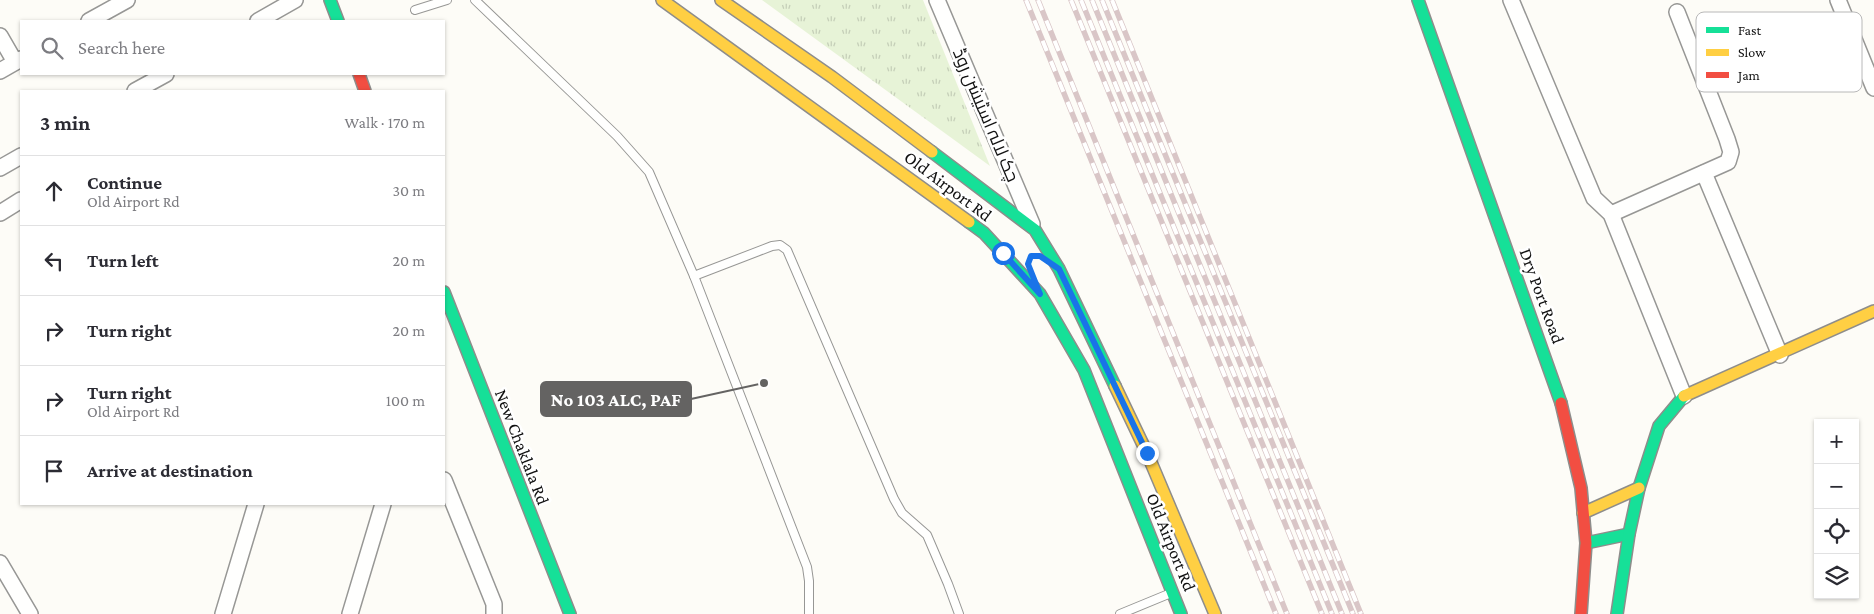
<!DOCTYPE html>
<html lang="en">
<head>
<meta charset="utf-8">
<style>
  :root { --surface:#fff; --page:#f2f2f3; --text:#2b2b33; --muted:#7c7c81; --line:#e1e1e2 }
  body { margin:0; font-family:"Crimson Pro",Cairo,serif; background:var(--page); color:var(--text) }
  .controls { position:absolute; right:15px; bottom:15px; display:grid; overflow:hidden; border-radius:0px; box-shadow:0 1px 4px #0004 }
  .controls button { width:45px; height:45px; display:grid; place-items:center; padding:0; border:0; border-bottom:1px solid var(--line); background:var(--surface); color:var(--text); font:25px sans-serif }
  .stop { position:absolute; width:15px; height:15px; margin:-11px; border:4px solid #1a73e8; border-radius:50%; background:#fff }
  .stop.end { background:#1a73e8; border-color:#fff; box-shadow:0 1px 5px #0008 }
  .list { margin:0; padding:0; list-style:none }
  h2 { display:flex; justify-content:space-between; align-items:center; height:65px; margin:0; padding:0 20px; font-size:21px }
  h2 small { font-size:16px; font-weight:400; color:var(--muted) }
  .list li { display:grid; grid-template-columns:32px 1fr auto; gap:15px; align-items:center; box-sizing:border-box; height:70px; padding:0 20px; border-top:1px solid var(--line) }
  .list b { display:block; font-size:19px; white-space:nowrap }
  .list p { margin:0; font-size:16px; white-space:nowrap; color:var(--muted) }
  .list em { font-size:16px; font-style:normal; color:var(--muted) }
  .icon { flex:none; width:28px; height:28px; fill:none; stroke:currentColor; stroke-width:2; stroke-linecap:round; stroke-linejoin:round }
  .map { position:relative; flex:none; width:1874px; height:614px; overflow:hidden }
  .search { position:absolute; background:var(--surface); box-shadow:0 1px 4px #0004; left:20px; top:20px; width:425px; height:55px; display:flex; align-items:center; gap:12px; box-sizing:border-box; padding:0 18px; border-radius:0px; color:var(--muted); font-size:19px }
  .panel { position:absolute; background:var(--surface); box-shadow:0 1px 4px #0004; left:20px; top:90px; width:425px; height:415px; border-radius:0px }
  .map>svg:first-child { display:block }
</style>
</head>
<body>
<div class="map">
<svg width="1874" height="614" viewBox="0 0 1874 614">
  <defs>
    <pattern id="park-tufts" width="24" height="20" patternUnits="userSpaceOnUse" patternTransform="scale(1.25)"><rect width="24" height="20" fill="#e7f3d7"/><path d="M3 7l-1-3M5 7V3M7 7l1-3M15 17l-1-3M17 17v-4M19 17l1-3" fill="none" stroke="#c5cfb8"/></pattern>
  </defs>
  <rect width="100%" height="100%" fill="#fdfcf7"/>
  <polygon fill="url(#park-tufts)" points="762,0 923,0 990,166"/>
  <g fill="none" stroke-linecap="round" stroke-linejoin="round">
    <defs>
      <g id="lane">
        <polyline points="475,0 617,136 649,172 694,276 772,246 780,245 787,250 894,499 902,513 927,535 948,584 959,614"/>
        <polyline points="415,10 447,0"/>
        <polyline points="694,276 807,567 809,581 809,614"/>
        <polyline points="1120,614 1171,593"/>
      </g>
      <g id="street">
        <polyline points="937,0 1032,224"/>
        <polyline points="1511,0 1594,198 1611,214 1684,396"/>
        <polyline points="1838,0 1874,88"/>
        <polyline points="89,21 127,0"/>
        <polyline points="258,21 295,0"/>
        <polyline points="0,36 15,62"/>
        <polyline points="0,71 21,59"/>
        <polyline points="135,91 166,74"/>
        <polyline points="0,168 21,156"/>
        <polyline points="1704,173 1780,355"/>
        <polyline points="0,213 21,200"/>
        <polyline points="1611,214 1728,162 1731,152 1727,139 1677,12"/>
        <polyline points="444,480 494,604 494,614"/>
        <polyline points="0,563 30,614"/>
        <polyline points="223,614 256,504"/>
        <polyline points="350,614 383,504"/>
      </g>
      <g id="fast">
        <polyline points="330,0 338,21"/>
        <polyline points="1418,0 1561,403"/>
        <polyline points="932,152 1035,230 1059,269 1115,386"/>
        <polyline points="969,222 984,233 1040,294 1084,370 1181,614"/>
        <polyline points="444,292 570,614"/>
        <polyline points="1586,543 1629,534"/>
        <polyline points="1617,614 1629,534 1639,488 1659,426 1684,396"/>
      </g>
      <g id="slow">
        <polyline points="662,0 969,222"/>
        <polyline points="721,0 832,77 932,152"/>
        <polyline points="1115,386 1147,453 1215,614"/>
        <polyline points="1684,396 1874,311"/>
        <polyline points="1583,513 1639,488"/>
      </g>
      <g id="jam">
        <polyline points="359,74 365,91"/>
        <polyline points="1561,403 1581,488 1586,543 1581,614"/>
      </g>
    </defs>
    <use href="#lane" stroke="#979795" stroke-width="10"/>
    <use href="#street" stroke="#979795" stroke-width="18"/>
    <use href="#fast" stroke="#8e8d8b" stroke-width="14"/>
    <use href="#slow" stroke="#8e8d8b" stroke-width="14"/>
    <use href="#jam" stroke="#8e8d8b" stroke-width="14"/>
    <use href="#lane" stroke="#fffffe" stroke-width="8"/>
    <use href="#street" stroke="#fffffe" stroke-width="15"/>
    <use href="#fast" stroke="#16e098" stroke-width="11"/>
    <use href="#slow" stroke="#ffcf43" stroke-width="11"/>
    <use href="#jam" stroke="#f24e42" stroke-width="11"/>
    <defs>
      <g id="rail">
        <polyline points="1026,0 1276,614"/>
        <polyline points="1038,0 1287,614"/>
        <polyline points="1071,0 1322,614"/>
        <polyline points="1081,0 1332,614"/>
        <polyline points="1092,0 1342,614"/>
        <polyline points="1102,0 1353,614"/>
        <polyline points="1112,0 1361,614"/>
      </g>
    </defs>
    <use href="#rail" stroke="#d9c6c7" stroke-width="5.5"/>
    <use href="#rail" stroke="#fff" stroke-width="4" stroke-dasharray="11" stroke-linecap="butt"/>
  </g>
  <g fill="none" stroke-linecap="round" stroke-linejoin="round">
    <polyline stroke="#1a73e8" stroke-width="6" points="1003,253 1040,294 1028,264 1031,256 1040,256 1059,269 1147,453"/>
  </g>
  <g text-anchor="middle" dominant-baseline="central" stroke-width="5" stroke-linejoin="round" paint-order="stroke">
    <g font-size="18" fill="#111" stroke="#fff">
      <text transform="translate(986 115) rotate(67)">چک لالہ اسٹیشن روڈ</text>
      <text transform="translate(948 186) rotate(37)">Old Airport Rd</text>
      <text transform="translate(1542 296) rotate(70)">Dry Port Road</text>
      <text transform="translate(522 447) rotate(69)">New Chaklala Rd</text>
      <text transform="translate(1171 542) rotate(68)">Old Airport Rd</text>
    </g>
  </g>
  <rect x="1696" y="12" width="166" height="80" rx="8" fill="#fff" stroke="#b8b8b8" stroke-width="1"/>
  <rect x="1706" y="27" width="23" height="6" fill="#16e098"/>
  <rect x="1706" y="49" width="23" height="7" fill="#ffcf43"/>
  <rect x="1706" y="72" width="23" height="6" fill="#f24e42"/>
  <g font-size="14" fill="#111">
    <text x="1738" y="35">Fast</text>
    <text x="1738" y="57">Slow</text>
    <text x="1738" y="80">Jam</text>
  </g>
  <path fill="none" stroke="#646362" stroke-width="2" d="M764 383L691 399"/>
  <circle fill="#646362" stroke="#fff" stroke-width="2" cx="764" cy="383" r="5"/>
  <rect fill="#646362" stroke="#646362" stroke-width="2" x="541" y="382" width="150" height="34" rx="5"/>
  <g font-size="19" text-anchor="middle" font-weight="bold" fill="#fff">
    <text x="616" y="406">No 103 ALC, PAF</text>
  </g>
</svg>
<div class="controls">
<button>+</button>
<button>−</button>
<button><svg class="icon" aria-label="locate" viewBox="0 0 24 24"><circle cx="12" cy="12" r="6"/><path d="M12 2v4M12 18v4M2 12h4M18 12h4"/></svg></button>
<button><svg class="icon" aria-label="layers" viewBox="0 0 24 24"><path d="M12 4l9 5-9 5-9-5zM3 14l9 5 9-5"/></svg></button>
</div>
<div class="stop" style="left:1003px;top:253px"></div>
<div class="stop end" style="left:1147px;top:453px"></div>
<div class="search"><svg class="icon" aria-label="search" viewBox="0 0 24 24"><circle cx="10" cy="10" r="6"/><path d="M15 15l6 6"/></svg>Search here</div>
<section class="panel">
<h2>3 min<small>Walk · 170 m</small></h2>
<ul class="list">
<li><svg class="icon" aria-label="ahead" viewBox="0 0 24 24"><path d="M12 20V5M6 11l6-6 6 6"/></svg><div><b>Continue</b><p>Old Airport Rd</p></div><em>30 m</em></li>
<li><svg class="icon" aria-label="left" viewBox="0 0 24 24"><path d="M17 20v-9H6M10 6l-5 5 5 5"/></svg><div><b>Turn left</b></div><em>20 m</em></li>
<li><svg class="icon" aria-label="right" viewBox="0 0 24 24"><path d="M7 20v-9h11M14 6l5 5-5 5"/></svg><div><b>Turn right</b></div><em>20 m</em></li>
<li><svg class="icon" aria-label="right" viewBox="0 0 24 24"><path d="M7 20v-9h11M14 6l5 5-5 5"/></svg><div><b>Turn right</b><p>Old Airport Rd</p></div><em>100 m</em></li>
<li><svg class="icon" aria-label="arrive" viewBox="0 0 24 24"><path d="M6 21V4h12l-3 4 3 4H6"/></svg><div><b>Arrive at destination</b></div></li>
</ul>
</section>
</div>
</body>
</html>
